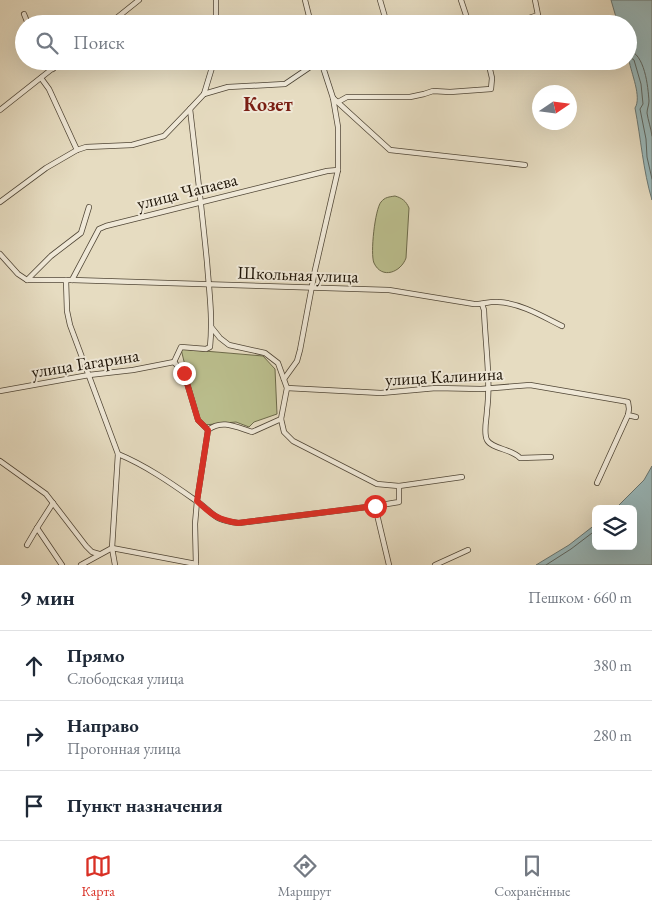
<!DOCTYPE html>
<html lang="ru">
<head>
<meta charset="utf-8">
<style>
  :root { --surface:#fff; --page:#f2f2f3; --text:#1f2937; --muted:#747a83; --line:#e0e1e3; --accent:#d93025 }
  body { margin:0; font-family:"EB Garamond",serif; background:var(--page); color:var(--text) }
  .controls { position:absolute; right:15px; bottom:15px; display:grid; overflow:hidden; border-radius:8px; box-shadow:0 5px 20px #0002 }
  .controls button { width:45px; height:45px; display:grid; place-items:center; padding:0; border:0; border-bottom:1px solid var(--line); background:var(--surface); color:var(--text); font:25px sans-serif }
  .compass { position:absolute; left:532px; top:85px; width:45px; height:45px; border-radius:50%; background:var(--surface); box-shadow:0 5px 20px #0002; rotate:77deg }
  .stop { position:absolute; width:15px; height:15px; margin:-11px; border:4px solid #d93025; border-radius:50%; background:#fff }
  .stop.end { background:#d93025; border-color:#fff; box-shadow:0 1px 5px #0008 }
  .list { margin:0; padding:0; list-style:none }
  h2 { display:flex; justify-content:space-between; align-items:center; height:65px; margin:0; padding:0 20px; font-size:21px }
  h2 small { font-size:16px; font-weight:400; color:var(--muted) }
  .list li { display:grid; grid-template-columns:32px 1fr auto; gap:15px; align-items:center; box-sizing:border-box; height:70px; padding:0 20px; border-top:1px solid var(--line) }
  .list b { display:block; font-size:19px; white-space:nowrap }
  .list p { margin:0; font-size:16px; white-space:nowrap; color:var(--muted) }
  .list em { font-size:16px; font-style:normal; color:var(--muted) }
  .icon { flex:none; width:28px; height:28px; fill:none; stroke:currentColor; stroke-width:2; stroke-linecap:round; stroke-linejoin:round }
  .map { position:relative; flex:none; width:652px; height:565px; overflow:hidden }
  .search { position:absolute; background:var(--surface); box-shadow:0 5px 20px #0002; left:15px; right:15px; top:15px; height:55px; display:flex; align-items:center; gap:12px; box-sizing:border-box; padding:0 18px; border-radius:28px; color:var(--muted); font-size:19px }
  .sheet { height:275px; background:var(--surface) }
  nav { display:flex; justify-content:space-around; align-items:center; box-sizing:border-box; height:70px; border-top:1px solid var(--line); background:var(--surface); font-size:14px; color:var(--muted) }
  nav a { display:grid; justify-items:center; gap:2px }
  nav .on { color:var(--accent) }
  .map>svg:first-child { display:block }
</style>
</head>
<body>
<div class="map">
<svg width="652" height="565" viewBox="0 0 652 565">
  <rect width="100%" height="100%" fill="#e6dcc1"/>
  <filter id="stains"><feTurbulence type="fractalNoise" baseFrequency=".004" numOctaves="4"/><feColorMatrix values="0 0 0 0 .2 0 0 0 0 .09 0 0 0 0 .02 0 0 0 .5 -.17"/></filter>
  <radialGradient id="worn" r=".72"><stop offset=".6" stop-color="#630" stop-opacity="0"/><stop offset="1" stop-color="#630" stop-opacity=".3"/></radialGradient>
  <g fill="#bbbf8e" stroke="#6c6a4a">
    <path d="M395,196c7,2 11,5 14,12l-3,50c-5,14 -24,22 -32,5 -4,-9 1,-54 7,-61 4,-5 8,-5 14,-6z"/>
    <polygon points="181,349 263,356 275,369 277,414 254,422 249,427 236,422 204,425 199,423"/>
  </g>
  <g fill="#99b9bc" stroke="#687774">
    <path d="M611,0h41v200c-9,-30 -11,-61 -17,-92 7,-11 -4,-35 -6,-48 -3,-11 -1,-25 -1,-36h-10z"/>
    <polygon points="652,466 652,565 536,565 569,545 596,524 596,546 633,546 633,509 615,509 644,480"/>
  </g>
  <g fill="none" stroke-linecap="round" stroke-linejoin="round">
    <g stroke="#5c6662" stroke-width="1">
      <path d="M628,50c17,3 20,37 21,51 0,4 -2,8 -2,12 1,7 4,15 5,23"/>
      <polyline points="628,56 634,60 641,84 643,104 640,109 646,139 647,157 652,179"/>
      <polyline points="546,565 571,549 596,530"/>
    </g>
    <defs>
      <g id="minor">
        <polyline points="216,0 216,24"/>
        <polyline points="305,0 311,24"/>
        <polyline points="380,0 387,24"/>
        <polyline points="461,0 469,24"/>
        <polyline points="24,14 28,24"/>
        <polyline points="216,21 241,24"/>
        <polyline points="109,24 139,0"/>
        <polyline points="511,24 538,15 535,0"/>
        <polyline points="45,61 53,69"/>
        <polyline points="41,78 49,89 77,150"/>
        <polyline points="204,94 228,87 285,84 319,61"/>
        <polyline points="333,98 390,150 525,165"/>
        <polyline points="338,102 347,97 410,97 424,94 433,91 450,92 491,89 492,78 488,61"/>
        <polyline points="0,110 62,61"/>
        <polyline points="0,202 46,168 77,150 86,147 132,145 164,136 190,109"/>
        <path d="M0,254l18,20 9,6h45l317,10 85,14c8,1 15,-3 24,-2 22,1 44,14 64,24"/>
        <polyline points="27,280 51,256 81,233 89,207"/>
        <polyline points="66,280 67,311 70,325 118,454 112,548 115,565"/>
        <polyline points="72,280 99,229 106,226 327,171 338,170"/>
        <path d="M482,304l2,6c1,31 7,70 3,100 0,8 -4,22 0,30 5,9 25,9 33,18l31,-1"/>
        <path d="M174,362l7,-15 25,2 4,-2c3,-29 -1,-57 -3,-85 -5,-51 -11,-102 -17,-153l14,-15 10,-33"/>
        <polyline points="174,362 184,373 198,420 208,430 197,501 195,524 196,565"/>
        <polyline points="284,379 297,361 300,350 315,270 338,170 338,127 333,98 321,61"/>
        <polyline points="287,388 381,393 436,388 481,389 530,385 623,401 628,402 629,409 628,415 636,417"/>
        <polyline points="0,391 89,375 133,370 174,362"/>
        <polyline points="281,419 284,432 293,441 377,484 399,486 462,477"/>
        <path d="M208,430c14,-11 28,-3 44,2l29,-13 6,-31 -9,-25 -13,-10 -36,-8 -9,-7 -8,-10"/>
        <path d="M118,454c27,11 53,29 77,46 20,13 16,20 44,23l136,-17 24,-4v-16"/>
        <polyline points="0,461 46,494 86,546 92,552 99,554"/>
        <polyline points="597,483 628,415"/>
        <polyline points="53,503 37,528 62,565"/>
        <polyline points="375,506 389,565"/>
        <polyline points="27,545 37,528"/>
        <polyline points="81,565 112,548 196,564"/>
        <polyline points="435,565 468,550"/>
      </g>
    </defs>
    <use href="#minor" stroke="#504636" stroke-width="6"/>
    <use href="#minor" stroke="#efe8d7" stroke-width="4.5"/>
  </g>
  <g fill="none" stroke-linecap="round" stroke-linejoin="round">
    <path stroke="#d93025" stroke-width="6" d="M184,373l14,47 10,10 -11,71c15,14 21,19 41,22l137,-17"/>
  </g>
  <g text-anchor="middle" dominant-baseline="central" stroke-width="4" stroke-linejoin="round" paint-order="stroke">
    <g font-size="18" fill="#1e1407" stroke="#efe8d7">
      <text transform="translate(187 191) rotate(-14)">улица Чапаева</text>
      <text transform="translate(298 274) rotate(2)">Школьная улица</text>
      <text transform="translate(85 363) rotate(-9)">улица Гагарина</text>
      <text transform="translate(444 376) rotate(-3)">улица Калинина</text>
    </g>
    <g font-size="20" font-weight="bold" fill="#7a1f14" stroke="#efe8d7">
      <text x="268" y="104">Козет</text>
    </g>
  </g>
  <rect width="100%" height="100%" filter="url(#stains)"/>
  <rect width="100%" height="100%" fill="url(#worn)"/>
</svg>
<div class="controls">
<button><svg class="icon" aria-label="layers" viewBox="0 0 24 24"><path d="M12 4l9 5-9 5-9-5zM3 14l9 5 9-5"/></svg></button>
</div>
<svg class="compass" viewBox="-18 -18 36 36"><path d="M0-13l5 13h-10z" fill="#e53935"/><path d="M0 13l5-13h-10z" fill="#747a83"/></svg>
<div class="stop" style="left:375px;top:506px"></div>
<div class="stop end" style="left:184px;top:373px"></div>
<div class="search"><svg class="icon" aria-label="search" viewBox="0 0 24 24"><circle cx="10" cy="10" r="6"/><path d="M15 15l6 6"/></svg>Поиск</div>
</div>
<section class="sheet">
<h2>9 мин<small>Пешком · 660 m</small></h2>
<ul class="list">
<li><svg class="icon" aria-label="ahead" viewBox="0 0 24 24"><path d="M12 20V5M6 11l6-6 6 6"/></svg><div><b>Прямо</b><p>Слободская улица</p></div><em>380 m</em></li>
<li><svg class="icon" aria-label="right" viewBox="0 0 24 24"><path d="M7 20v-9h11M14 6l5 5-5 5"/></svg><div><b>Направо</b><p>Прогонная улица</p></div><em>280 m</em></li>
<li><svg class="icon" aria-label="arrive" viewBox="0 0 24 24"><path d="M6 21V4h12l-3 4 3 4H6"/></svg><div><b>Пункт назначения</b></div></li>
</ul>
</section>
<nav>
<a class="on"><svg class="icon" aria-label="map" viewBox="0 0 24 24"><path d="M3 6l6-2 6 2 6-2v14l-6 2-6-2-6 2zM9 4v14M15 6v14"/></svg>Карта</a>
<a><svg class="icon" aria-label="directions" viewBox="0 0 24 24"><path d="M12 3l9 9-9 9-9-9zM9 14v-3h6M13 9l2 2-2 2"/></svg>Маршрут</a>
<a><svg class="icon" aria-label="saved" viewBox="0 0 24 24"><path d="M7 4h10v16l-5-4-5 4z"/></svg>Сохранённые</a>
</nav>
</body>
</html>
